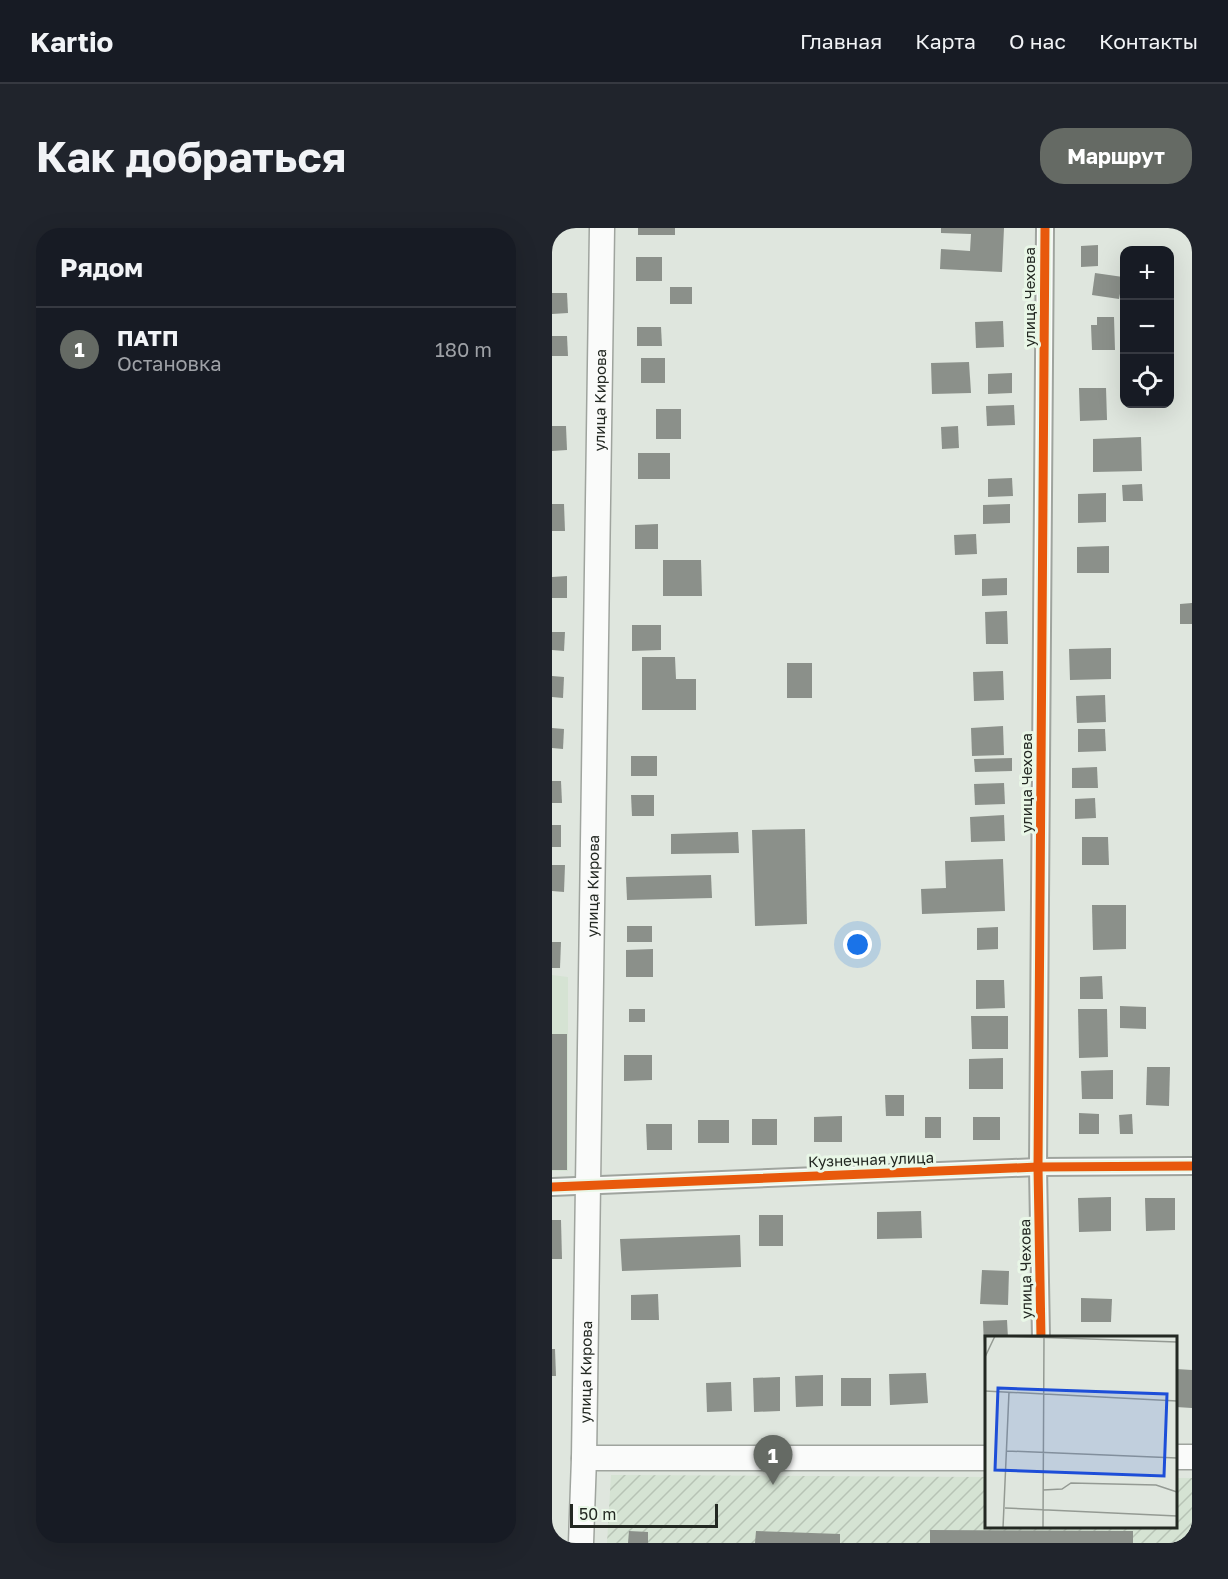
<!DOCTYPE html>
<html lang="ru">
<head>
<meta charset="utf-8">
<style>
  :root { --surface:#171b24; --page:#20242c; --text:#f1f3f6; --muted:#9ea1a6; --line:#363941; --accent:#656a64 }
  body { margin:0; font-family:"Golos Text",sans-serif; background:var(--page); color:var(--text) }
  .controls { position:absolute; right:18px; top:18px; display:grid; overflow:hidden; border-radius:12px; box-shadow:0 6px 24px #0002 }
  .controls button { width:54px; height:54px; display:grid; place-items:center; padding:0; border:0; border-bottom:2px solid var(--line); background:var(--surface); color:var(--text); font:30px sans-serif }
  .scale { position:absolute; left:18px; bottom:15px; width:148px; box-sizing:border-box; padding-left:6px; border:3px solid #232822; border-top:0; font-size:16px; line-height:21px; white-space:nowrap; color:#232822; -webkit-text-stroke:4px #e9f7e7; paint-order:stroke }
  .you { position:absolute; left:306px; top:717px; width:21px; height:21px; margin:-15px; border:4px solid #fff; border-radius:50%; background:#1a73e8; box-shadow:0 0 0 9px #1a73e833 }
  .badge { display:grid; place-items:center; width:39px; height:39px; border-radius:50%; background:var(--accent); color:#fff; font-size:20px; font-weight:700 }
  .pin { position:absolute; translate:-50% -50px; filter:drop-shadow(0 2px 3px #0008) }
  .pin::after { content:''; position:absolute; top:32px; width:21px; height:18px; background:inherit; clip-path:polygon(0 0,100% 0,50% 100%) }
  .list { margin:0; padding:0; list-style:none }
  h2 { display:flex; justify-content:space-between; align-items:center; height:78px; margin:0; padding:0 24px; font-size:26px }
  h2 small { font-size:20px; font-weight:400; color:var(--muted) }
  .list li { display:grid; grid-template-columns:39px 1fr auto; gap:18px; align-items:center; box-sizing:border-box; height:84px; padding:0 24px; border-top:2px solid var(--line) }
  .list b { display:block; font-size:22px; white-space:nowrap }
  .list p { margin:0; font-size:20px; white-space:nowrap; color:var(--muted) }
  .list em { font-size:20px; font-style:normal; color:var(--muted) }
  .icon { flex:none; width:33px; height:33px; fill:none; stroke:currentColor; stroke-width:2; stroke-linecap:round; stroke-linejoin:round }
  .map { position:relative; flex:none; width:640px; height:1315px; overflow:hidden; border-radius:24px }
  header { display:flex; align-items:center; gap:36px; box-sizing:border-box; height:84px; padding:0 30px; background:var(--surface); border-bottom:2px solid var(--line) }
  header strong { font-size:28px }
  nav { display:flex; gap:33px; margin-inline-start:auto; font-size:21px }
  .intro { display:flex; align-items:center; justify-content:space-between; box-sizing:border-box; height:144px; padding:0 36px }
  h1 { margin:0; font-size:42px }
  .button { padding:15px 27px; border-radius:24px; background:var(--accent); color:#fff; font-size:21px; font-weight:700 }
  main { display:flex; gap:36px; padding:0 36px }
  aside { flex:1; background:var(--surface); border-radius:24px; box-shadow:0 6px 24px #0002 }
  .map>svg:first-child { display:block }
</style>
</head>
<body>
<header>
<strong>Kartio</strong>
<nav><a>Главная</a><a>Карта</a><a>О нас</a><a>Контакты</a></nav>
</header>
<div class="intro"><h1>Как добраться</h1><a class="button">Маршрут</a></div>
<main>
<aside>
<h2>Рядом<small></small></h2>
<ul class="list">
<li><span class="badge">1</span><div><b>ПАТП</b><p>Остановка</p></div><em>180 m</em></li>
</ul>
</aside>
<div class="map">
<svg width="640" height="1315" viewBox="0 0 640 1315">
  <defs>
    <pattern id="industrial-furrows" width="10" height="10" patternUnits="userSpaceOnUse" patternTransform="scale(1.5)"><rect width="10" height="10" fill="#d5e3d3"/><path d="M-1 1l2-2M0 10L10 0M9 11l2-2" fill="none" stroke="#b7c3b5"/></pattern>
  </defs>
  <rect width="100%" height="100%" fill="#dfe6de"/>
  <polygon fill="#d5e3d3" points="0,747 16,749 16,943 0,943"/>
  <polygon fill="url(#industrial-furrows)" points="59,1247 434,1249 434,1298 624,1298 624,1250 640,1250 640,1315 55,1315"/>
  <g fill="#8b908a">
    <rect x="86" y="0" width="37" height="7"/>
    <polygon points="389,0 452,0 450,44 388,41 389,21 418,23 419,6 389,5"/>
    <polygon points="546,17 546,38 529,39 529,18"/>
    <rect x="84" y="29" width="26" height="24"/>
    <polygon points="543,45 571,49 567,71 540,67"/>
    <rect x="118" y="59" width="22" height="17"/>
    <polygon points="0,65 15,65 16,85 0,86"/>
    <polygon points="545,89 562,89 563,122 540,122 539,97 545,97"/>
    <polygon points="451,93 452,119 424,120 423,94"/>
    <polygon points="85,99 109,99 110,118 85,118"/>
    <polygon points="0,108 15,108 16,128 0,128"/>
    <rect x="89" y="130" width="24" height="25"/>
    <polygon points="417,134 419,165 380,166 379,135"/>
    <polygon points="460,145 460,165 436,166 436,146"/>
    <polygon points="527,160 554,160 555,192 528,193"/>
    <polygon points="462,177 463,197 435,198 434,178"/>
    <rect x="104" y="181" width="25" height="30"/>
    <polygon points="0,198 14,198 15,222 0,223"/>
    <polygon points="406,198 407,220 390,221 389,199"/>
    <polygon points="589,209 590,243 541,244 541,211"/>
    <rect x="86" y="225" width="32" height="26"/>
    <polygon points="460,250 461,268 436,269 436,251"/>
    <polygon points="590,256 591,273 571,273 570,257"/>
    <polygon points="554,265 554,294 526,295 526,266"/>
    <polygon points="0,276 12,276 13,303 0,303"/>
    <polygon points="458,276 458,295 431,296 431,277"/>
    <polygon points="106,296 106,321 83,321 83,297"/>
    <polygon points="424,306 425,326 403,327 402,307"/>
    <polygon points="557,318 557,345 525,345 525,319"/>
    <polygon points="111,332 149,332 150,368 111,368"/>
    <polygon points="15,348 15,370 0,370 0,349"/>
    <polygon points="455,350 455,367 430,368 430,351"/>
    <polygon points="640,375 640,396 628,396 628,376"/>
    <polygon points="455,383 456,416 434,416 433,384"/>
    <polygon points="80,397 109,397 109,422 80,423"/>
    <polygon points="0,404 13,404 12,423 0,422"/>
    <polygon points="559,420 559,451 518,452 517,421"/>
    <polygon points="90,429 123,429 124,451 144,451 144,482 90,482"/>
    <rect x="235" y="435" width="25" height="35"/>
    <polygon points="451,443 452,472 422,473 421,444"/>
    <polygon points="0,448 12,449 11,470 0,469"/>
    <polygon points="553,467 554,494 525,495 524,468"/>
    <polygon points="451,498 452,527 420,528 419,500"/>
    <polygon points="0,500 12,501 11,521 0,520"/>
    <polygon points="526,501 553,501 554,523 526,524"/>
    <rect x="79" y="528" width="26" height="20"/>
    <polygon points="460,530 460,543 423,544 422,531"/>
    <polygon points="545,539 546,560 520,560 520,540"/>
    <polygon points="0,553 9,553 10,575 0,575"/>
    <polygon points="452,555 453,576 423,577 422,556"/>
    <polygon points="79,567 102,567 102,588 80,588"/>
    <polygon points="543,570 544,590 523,591 523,571"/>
    <polygon points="452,587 453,613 419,614 418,589"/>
    <rect x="0" y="597" width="9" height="22"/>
    <polygon points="253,601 255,696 203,698 200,602"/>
    <polygon points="186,604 187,625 119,626 119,606"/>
    <polygon points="530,609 556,609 557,637 530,637"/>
    <polygon points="451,631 453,683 370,686 369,661 394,660 393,633"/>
    <polygon points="0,637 13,637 12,664 0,663"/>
    <polygon points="159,647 160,670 75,672 74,649"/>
    <polygon points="540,677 574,677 574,721 541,722"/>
    <rect x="75" y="698" width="25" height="16"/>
    <polygon points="446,699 446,721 425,722 425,700"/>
    <polygon points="0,714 9,714 8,740 0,740"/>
    <polygon points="101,721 101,749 74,749 74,722"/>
    <polygon points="550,748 551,771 528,771 528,749"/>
    <polygon points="424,752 452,752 453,780 424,781"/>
    <polygon points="568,778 594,779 594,801 568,800"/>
    <rect x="77" y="781" width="16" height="13"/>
    <polygon points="526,781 555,781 556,829 527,830"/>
    <polygon points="419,788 456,788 456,821 420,821"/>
    <rect x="0" y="806" width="15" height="136"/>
    <polygon points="72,827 100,827 100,852 72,853"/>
    <polygon points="451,830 451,861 417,861 417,831"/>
    <polygon points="595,839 618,839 617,878 594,877"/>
    <polygon points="561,842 561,871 530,871 529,843"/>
    <polygon points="333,867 352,867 352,888 334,888"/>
    <polygon points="527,885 547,886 547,906 527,906"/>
    <polygon points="580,886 581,906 568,906 567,887"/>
    <polygon points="290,888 290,914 262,914 262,889"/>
    <rect x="373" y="889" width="16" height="21"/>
    <rect x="421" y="889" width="27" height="23"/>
    <rect x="200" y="891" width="25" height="26"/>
    <rect x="146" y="892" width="31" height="23"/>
    <polygon points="94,896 120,896 120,922 95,922"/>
    <polygon points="559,969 559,1003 527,1004 526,970"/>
    <polygon points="593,970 623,970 623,1002 594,1003"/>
    <polygon points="369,983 370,1010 325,1011 325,984"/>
    <rect x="207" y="987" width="24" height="31"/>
    <polygon points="0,992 9,992 10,1031 0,1031"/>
    <polygon points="188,1007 189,1039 70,1043 68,1011"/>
    <polygon points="430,1042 457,1043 456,1077 428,1076"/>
    <polygon points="106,1066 107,1092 79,1092 79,1067"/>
    <polygon points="529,1070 560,1071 559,1094 529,1094"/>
    <polygon points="455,1092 456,1110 434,1110 434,1119 432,1119 431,1093"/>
    <polygon points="0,1121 3,1121 4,1148 0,1148"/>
    <polygon points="624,1141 640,1142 640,1180 624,1179"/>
    <polygon points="374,1145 376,1175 338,1177 337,1146"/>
    <polygon points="271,1147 271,1178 244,1179 243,1148"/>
    <polygon points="228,1149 228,1183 202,1184 201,1150"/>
    <rect x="289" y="1150" width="30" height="28"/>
    <polygon points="179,1154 180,1183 155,1184 154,1155"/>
    <polygon points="378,1302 581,1303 581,1315 378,1315"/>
    <polygon points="77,1303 96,1304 96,1315 76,1315"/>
    <polygon points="204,1303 288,1306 288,1315 203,1315"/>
  </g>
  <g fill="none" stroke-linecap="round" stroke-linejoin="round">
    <defs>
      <g id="minor">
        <polyline points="0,959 486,939 640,938"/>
        <polyline points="489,1110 486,939 493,0"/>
      </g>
      <g id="secondary">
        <polyline points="624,1229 640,1229"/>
        <polyline points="32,1230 434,1230"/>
        <path id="s1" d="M29,1315l3,-85 18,-1230"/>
      </g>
    </defs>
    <use href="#minor" stroke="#9fa49e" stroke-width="20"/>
    <use href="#secondary" stroke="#9fa49e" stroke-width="27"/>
    <use href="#minor" stroke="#fafbfa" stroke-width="16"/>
    <use href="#secondary" stroke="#fafbfa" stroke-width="24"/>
    <defs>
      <g id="cycleway">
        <polyline points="0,959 486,939 640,938"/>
        <polyline points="489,1110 486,939 493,0"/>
      </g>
    </defs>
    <use href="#cycleway" stroke="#e9f7e7" stroke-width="13"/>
    <use href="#cycleway" stroke="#e8590c" stroke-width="9"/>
  </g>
  <g text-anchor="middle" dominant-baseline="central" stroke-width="6" stroke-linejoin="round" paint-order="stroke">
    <g font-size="15" fill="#232822" stroke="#e9f7e7">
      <text transform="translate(477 69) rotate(-90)">улица Чехова</text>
      <text stroke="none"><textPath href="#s1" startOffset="1143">улица Кирова</textPath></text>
      <text transform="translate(474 555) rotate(-90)">улица Чехова</text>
      <text stroke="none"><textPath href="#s1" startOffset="657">улица Кирова</textPath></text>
      <text transform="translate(319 931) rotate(-2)">Кузнечная улица</text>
      <text transform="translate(473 1041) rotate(-91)">улица Чехова</text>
      <text stroke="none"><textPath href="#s1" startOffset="171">улица Кирова</textPath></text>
    </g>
  </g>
  <g transform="translate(433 1108)">
    <rect width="192" height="192" fill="#dfe6de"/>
    <path fill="none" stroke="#949a93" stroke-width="1.5" d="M16,0l176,6M0,21l10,-21M0,55l192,10M22,115l170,7M58,154l19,-1 9,-6 85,2 21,7M20,172l172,8M18,192l6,-136M58,192l1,-192"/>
    <path fill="#1d4ed8" fill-opacity="0.15" stroke="#1d4ed8" stroke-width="3" d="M13,52l169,6 -3,82 -169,-6z"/>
    <rect width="192" height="192" fill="none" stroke="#232822" stroke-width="3"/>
  </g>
</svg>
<div class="controls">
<button>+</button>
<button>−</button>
<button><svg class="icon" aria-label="locate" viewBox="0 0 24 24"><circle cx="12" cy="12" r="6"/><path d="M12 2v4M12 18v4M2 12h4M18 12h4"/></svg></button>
</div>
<div class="scale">50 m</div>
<div class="you"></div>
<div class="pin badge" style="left:221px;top:1257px">1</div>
</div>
</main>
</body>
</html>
